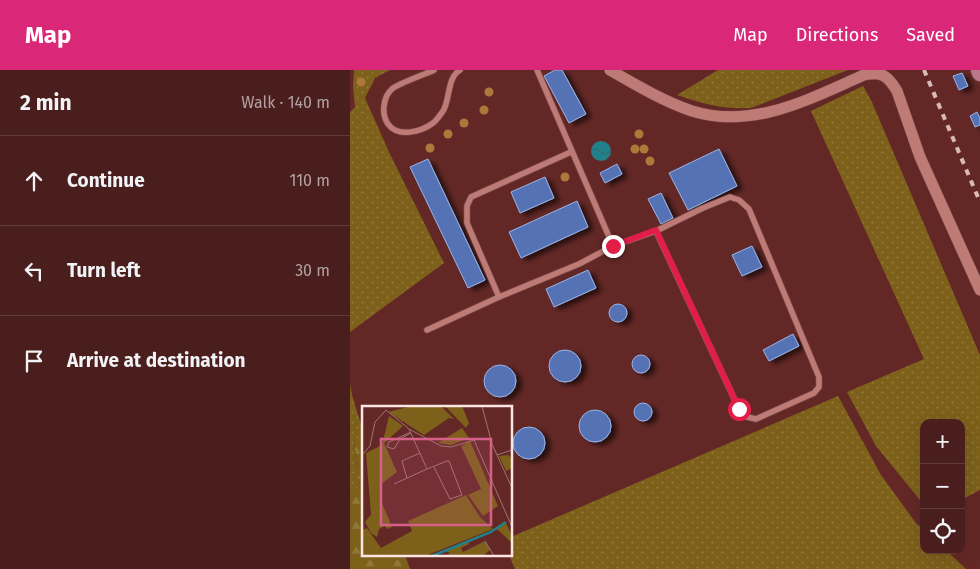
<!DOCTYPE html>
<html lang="en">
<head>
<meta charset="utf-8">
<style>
  :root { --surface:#4a1e1c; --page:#512725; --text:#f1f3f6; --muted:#b2a2a3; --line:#613c3b; --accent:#db2777 }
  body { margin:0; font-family:"Fira Sans",sans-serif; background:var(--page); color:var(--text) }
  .controls { position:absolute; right:15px; bottom:15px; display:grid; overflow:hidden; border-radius:10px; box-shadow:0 5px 20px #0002 }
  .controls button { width:45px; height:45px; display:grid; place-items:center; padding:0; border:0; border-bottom:1px solid var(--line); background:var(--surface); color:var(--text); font:25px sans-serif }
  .stop { position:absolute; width:15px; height:15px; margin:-11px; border:4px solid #e11d48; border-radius:50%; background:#fff }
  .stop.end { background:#e11d48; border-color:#fff; box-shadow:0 1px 5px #0008 }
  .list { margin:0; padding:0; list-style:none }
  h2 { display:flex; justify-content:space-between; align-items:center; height:65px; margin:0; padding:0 20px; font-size:21px }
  h2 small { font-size:16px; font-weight:400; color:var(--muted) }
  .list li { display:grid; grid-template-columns:32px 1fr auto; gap:15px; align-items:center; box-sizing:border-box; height:90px; padding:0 20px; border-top:1px solid var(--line) }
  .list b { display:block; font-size:19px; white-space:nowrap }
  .list em { font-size:16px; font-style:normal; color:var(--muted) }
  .icon { flex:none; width:28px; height:28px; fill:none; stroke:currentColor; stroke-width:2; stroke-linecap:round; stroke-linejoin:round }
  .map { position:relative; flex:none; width:630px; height:499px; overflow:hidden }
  header { display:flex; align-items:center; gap:30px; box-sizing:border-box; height:70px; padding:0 25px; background:var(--accent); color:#fff }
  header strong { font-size:24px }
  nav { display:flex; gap:28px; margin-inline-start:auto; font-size:18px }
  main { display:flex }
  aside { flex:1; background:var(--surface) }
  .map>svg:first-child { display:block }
</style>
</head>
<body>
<header>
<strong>Map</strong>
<nav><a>Map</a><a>Directions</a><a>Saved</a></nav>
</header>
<main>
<aside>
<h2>2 min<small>Walk · 140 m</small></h2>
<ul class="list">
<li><svg class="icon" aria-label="ahead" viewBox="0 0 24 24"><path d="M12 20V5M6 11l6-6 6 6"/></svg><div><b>Continue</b></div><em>110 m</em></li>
<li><svg class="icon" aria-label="left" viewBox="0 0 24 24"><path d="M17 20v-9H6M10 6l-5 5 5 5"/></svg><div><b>Turn left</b></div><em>30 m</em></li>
<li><svg class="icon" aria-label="arrive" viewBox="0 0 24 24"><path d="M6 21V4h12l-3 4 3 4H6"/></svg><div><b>Arrive at destination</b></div></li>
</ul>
</aside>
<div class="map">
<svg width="630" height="499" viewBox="0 0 630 499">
  <defs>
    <pattern id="grass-dots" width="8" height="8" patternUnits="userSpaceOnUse" patternTransform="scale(1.25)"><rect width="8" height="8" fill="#7d601a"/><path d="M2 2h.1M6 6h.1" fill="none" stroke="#90773b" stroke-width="1.8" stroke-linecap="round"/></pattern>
    <pattern id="forest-firs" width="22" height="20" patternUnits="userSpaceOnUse" patternTransform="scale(1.25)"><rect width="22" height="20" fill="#7d601a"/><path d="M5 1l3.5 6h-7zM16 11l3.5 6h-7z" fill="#90773b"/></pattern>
    <pattern id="water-waves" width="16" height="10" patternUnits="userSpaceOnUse" patternTransform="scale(1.25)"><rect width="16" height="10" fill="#21818a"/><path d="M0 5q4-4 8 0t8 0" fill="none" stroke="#32696e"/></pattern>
    <filter id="shadow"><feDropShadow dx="5.5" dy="3" stdDeviation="2.5" flood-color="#0009"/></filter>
  </defs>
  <rect width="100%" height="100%" fill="#632826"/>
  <g fill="url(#grass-dots)">
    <polygon points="4,0 40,0 25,8 15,28 39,82 94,193 0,262 0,42 5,37 3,17"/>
    <path d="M368,0h130l-97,38c-30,1 -47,-4 -74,-13z"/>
    <polygon points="513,16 521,30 630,285 630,420 611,430 611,353 574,353 574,435 526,376 497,322 574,289 461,41"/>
    <polygon points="0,314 2,325 14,364 14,369 4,369 9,422 0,422"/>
    <polygon points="488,326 531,405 566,453 574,460 574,480 596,480 616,499 165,499 159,485 161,485 161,467"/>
  </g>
  <polygon fill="url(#forest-firs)" points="4,368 14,369 14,485 55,485 60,499 0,499 0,422 9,421"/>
  <circle fill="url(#water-waves)" cx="251" cy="81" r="10"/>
  <g fill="#5573b4" stroke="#99b4eb" filter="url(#shadow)">
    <polygon points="205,0 212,0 236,44 219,53 194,6"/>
    <polygon points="612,3 618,16 609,20 603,6"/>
    <polygon points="627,42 630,48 630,55 625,57 620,46"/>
    <polygon points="369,79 387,116 338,140 319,103"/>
    <polygon points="78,89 135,210 118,218 60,97"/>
    <polygon points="267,94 272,104 255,113 250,103"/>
    <polygon points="195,107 204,128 170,143 161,122"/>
    <polygon points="311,123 323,148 311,154 298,129"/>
    <polygon points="227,131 238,157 171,188 159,162"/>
    <polygon points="402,176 412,197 392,206 382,185"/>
    <polygon points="238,200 246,218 204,237 196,219"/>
    <circle cx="268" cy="243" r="9"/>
    <polygon points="443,264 449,276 419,291 413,280"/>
    <circle cx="215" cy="296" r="16"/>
    <circle cx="291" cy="294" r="9"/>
    <circle cx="150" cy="311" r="16"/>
    <circle cx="293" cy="342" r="9"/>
    <circle cx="245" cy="356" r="16"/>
    <circle cx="179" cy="373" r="16"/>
  </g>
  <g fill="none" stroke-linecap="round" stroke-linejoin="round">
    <defs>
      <g id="lane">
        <path d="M84,0c-8,4 -37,14 -42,19 -9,8 -11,25 -4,35 10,14 33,8 45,-1 4,-3 7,-8 10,-12 7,-10 4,-34 17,-41"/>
        <polyline points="187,0 263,176 306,161 353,138 380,127 389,130 399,139 469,307 469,317 464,323 406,349 397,347 389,339 306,161"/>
        <polyline points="149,227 117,153 117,136 121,127 221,82"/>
        <polyline points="77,260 149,227 229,194 263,176"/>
      </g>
      <path id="street" d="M260,0c26,15 53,31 82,41 61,19 117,-12 172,-36 18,-4 24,1 33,16l23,66 60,133"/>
      <polyline id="secondary" points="629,0 630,3"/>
    </defs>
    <use href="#lane" stroke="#754545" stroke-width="7"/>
    <use href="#street" stroke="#754545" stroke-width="12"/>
    <use href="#secondary" stroke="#754545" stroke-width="18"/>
    <use href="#lane" stroke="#be7b76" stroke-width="5.5"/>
    <use href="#street" stroke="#be7b76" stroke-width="11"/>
    <use href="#secondary" stroke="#bd778c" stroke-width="16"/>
    <polyline stroke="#d9bab7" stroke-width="4" stroke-dasharray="6 6" stroke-linecap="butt" points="574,0 630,132"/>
  </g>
  <g fill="#ae783b">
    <circle cx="11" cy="12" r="4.5"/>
    <circle cx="139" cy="22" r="4.5"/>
    <circle cx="134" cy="40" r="4.5"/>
    <circle cx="114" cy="53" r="4.5"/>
    <circle cx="98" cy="64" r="4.5"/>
    <circle cx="289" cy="64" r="4.5"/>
    <circle cx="80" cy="78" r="4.5"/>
    <circle cx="285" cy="79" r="4.5"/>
    <circle cx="294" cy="79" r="4.5"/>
    <circle cx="300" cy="91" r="4.5"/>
    <circle cx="215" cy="107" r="4.5"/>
  </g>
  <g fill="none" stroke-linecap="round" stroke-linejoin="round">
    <polyline stroke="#e11d48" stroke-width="6" points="263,176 306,160 389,339"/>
  </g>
  <g transform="translate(12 336)">
    <rect width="150" height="150" fill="#632826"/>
    <path d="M50,0h29l13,13 -5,-1 -25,17 -36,-23zM83,0h17l7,17 -3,5zM27,10l14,10 -19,17 13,29 -17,13 3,27 -12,2 -5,-61 16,-8zM100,22l7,10 -18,7 -13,-2zM108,35l28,65 -15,10 -15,-21 13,-6 -20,-43zM146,49l4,3v10l-6,3 -7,-15zM104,89l14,22 13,12 -68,27h-50l6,-8 31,-17 -4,-10zM144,117l6,13v7l-15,-14zM123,135l5,9 -7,6h-37l4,-3 -5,-2 23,-9 1,2 -8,4 2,4z" fill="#7d601a"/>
    <path d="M20,97l10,24 -5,2 -2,-3 -6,3 -2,8 -6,-4 -6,-11 8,-10h10zM5,122l14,20 -6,8h-13v-26z" fill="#7d601a"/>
    <path fill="none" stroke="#21818a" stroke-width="2.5" d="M70,150l59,-24 15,-10"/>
    <path fill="none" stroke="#a07471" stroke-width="1" d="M120,0l10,38 20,44M24,4l23,19 32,17 10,1 23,-7 38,87M47,23l18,40 20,-8h2l13,34 -12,4 -16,-32M49,26l-22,10 -2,5 7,2 6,-10 11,-6M0,49l8,-9 5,-24 11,-12M135,49l15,-5M45,72l-5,-17 18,-8M32,78l33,-15M123,135l9,15"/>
    <path fill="#d6608a" fill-opacity="0.15" stroke="#d6608a" stroke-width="2.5" d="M19,33h110v86h-110z"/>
    <rect width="150" height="150" fill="none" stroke="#fce5e2" stroke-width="2.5"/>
  </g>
</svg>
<div class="controls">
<button>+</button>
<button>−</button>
<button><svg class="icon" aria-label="locate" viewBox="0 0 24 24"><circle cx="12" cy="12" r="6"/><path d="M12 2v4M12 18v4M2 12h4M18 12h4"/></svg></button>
</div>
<div class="stop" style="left:389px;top:339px"></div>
<div class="stop end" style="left:263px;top:176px"></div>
</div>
</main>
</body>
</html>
